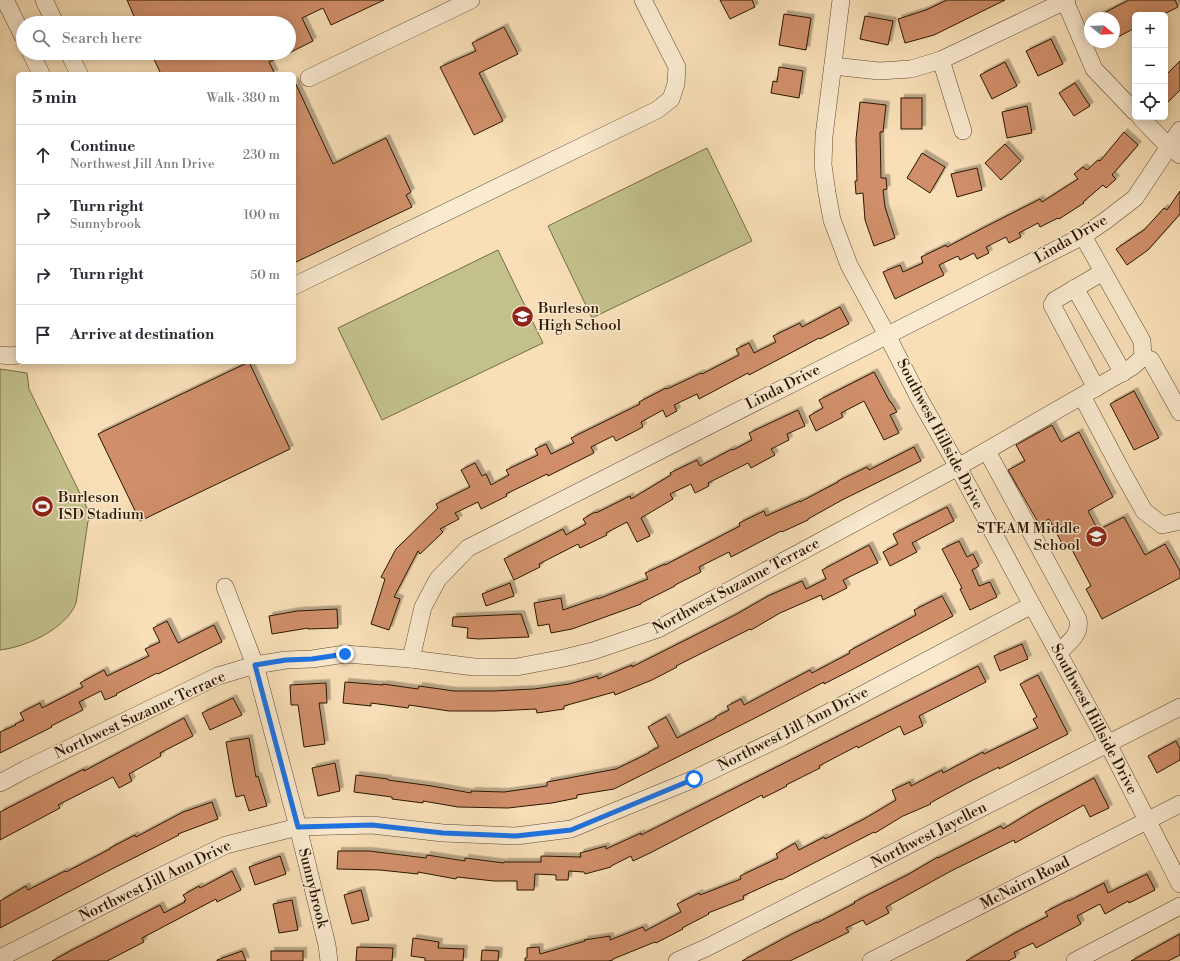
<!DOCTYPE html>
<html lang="en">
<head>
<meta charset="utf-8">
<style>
  :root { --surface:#fff; --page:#f7f7f7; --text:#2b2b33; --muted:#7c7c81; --line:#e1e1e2 }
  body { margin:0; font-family:"Libre Bodoni",serif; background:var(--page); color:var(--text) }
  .controls { position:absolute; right:12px; top:12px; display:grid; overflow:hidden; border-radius:6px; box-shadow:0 2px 10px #0003 }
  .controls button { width:36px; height:36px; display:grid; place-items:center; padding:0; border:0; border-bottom:1px solid var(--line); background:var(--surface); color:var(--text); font:20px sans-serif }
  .compass { position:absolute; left:1084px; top:12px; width:36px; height:36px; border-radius:50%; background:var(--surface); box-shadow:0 2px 10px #0003; rotate:108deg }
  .stop { position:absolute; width:12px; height:12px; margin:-9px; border:3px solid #1a73e8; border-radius:50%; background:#fff }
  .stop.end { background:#1a73e8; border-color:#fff; box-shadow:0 1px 4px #0008 }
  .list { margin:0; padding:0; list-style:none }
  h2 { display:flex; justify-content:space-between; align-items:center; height:52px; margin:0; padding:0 16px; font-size:17px }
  h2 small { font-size:13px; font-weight:400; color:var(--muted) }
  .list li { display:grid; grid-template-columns:26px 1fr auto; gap:12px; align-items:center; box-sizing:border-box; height:60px; padding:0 16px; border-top:1px solid var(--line) }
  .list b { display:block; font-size:15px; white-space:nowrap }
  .list p { margin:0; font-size:13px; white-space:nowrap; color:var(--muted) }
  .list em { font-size:13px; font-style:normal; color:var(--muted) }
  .icon { flex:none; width:22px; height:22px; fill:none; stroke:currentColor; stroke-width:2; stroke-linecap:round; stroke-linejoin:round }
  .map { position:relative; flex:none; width:1180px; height:961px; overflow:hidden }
  .search { position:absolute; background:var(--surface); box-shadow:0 2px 10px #0003; left:16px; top:16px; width:280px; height:44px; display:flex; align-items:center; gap:10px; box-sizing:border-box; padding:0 14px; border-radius:22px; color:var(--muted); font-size:15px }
  .panel { position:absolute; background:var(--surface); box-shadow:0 2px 10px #0003; left:16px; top:72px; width:280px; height:292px; border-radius:6px }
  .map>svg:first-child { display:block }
</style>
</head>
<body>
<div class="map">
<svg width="1180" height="961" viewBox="0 0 1180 961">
  <defs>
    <filter id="shadow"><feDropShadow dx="3.5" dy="-3.5" stdDeviation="0" flood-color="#0004"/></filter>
  </defs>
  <rect width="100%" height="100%" fill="#f8dfb7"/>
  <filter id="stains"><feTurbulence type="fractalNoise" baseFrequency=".005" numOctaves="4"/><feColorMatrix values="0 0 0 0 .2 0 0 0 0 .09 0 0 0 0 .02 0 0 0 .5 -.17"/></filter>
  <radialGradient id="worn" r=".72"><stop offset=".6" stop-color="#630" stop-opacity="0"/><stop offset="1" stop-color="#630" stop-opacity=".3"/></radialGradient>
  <g fill="#c2c08b" stroke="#766b46">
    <polygon points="707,148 752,241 592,318 548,226"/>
    <polygon points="498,250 543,343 382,420 338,328"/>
    <path d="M0,369l27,4 2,16 63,129 -4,3 -12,82c-10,26 -50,44 -76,47z"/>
  </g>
  <g fill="#d08f6a" stroke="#2b1601" filter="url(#shadow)">
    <polygon points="127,0 384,0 331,25 323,8 302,18 313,41 289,53 289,23 137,23"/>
    <polygon points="720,0 752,0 755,7 730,19"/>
    <polygon points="947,0 1005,0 934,35 905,43 898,19 926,10"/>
    <polygon points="1129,0 1175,0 1178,7 1162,15 1135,15 1135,28 1114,39 1114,18 1094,18"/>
    <polygon points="784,14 811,18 806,50 779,45"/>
    <polygon points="865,16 893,21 888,45 860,39"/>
    <polygon points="504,27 518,54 479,73 503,121 474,135 440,67 476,51 472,43"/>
    <polygon points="1051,39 1063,64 1038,76 1026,51"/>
    <polygon points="151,53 288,53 269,62 275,74 161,74"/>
    <polygon points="1180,61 1180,90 1165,105 1165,76"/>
    <polygon points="1005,62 1017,86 992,99 980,75"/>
    <polygon points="779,67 803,71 799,98 771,93 773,81 777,82"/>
    <polygon points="294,80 333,164 386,138 411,192 406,195 412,207 294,263"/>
    <polygon points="1075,83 1090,106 1074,116 1059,93"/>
    <rect x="901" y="98" width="21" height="31"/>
    <polygon points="860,102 886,105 883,132 880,132 881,178 886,178 887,189 883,190 885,207 895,238 874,246 865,220 863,193 856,194 855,181 857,181 856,139"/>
    <polygon points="1027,106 1032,133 1007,138 1002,112"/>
    <polygon points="1124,132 1138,145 1112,175 1116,179 1106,188 1103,185 1083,202 1084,203 1059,219 1058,218 1040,227 1038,223 1019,233 1021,237 1009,243 1006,237 986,247 989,253 977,259 974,253 960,260 958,256 939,265 944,275 895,299 883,272 900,265 903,272 923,263 921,257 946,245 947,247 983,228 1040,199 1042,202 1078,179 1074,174 1083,167 1087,170 1098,160 1100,161"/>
    <polygon points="1005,144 1021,161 1001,180 985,163"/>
    <polygon points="922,153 945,167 930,193 907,178"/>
    <polygon points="977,168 982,190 957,197 951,174"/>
    <polygon points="1180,191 1180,214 1148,250 1127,265 1116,249 1144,230 1164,208 1167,210"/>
    <polygon points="840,307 849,324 820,339 819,338 749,375 748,373 699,399 697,394 674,405 677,411 666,417 663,410 641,422 643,427 616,441 613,436 591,447 594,453 548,476 547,474 506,494 507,496 481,509 478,502 455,513 459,519 440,529 443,532 420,554 418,551 394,597 400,599 389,630 371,624 385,579 381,577 396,549 438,508 436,504 470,487 461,470 475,463 482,476 486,474 491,485 509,475 506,470 538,455 535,449 546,444 551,454 574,443 571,438 640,404 639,402 666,388 667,389 701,373 702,374 739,355 736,349 749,343 754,353 776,342 773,336 800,323 802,327"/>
    <polygon points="249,362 290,449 140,521 98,434"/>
    <polygon points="874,372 890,402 891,402 897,412 890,415 899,433 884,440 864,401 841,413 843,417 816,431 809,416 823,408 819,400"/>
    <polygon points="1134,391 1159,438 1134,450 1110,404"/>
    <polygon points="798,410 805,426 787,434 789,440 771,449 775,455 751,468 748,463 708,483 709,486 695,493 691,484 670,494 673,499 641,518 650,536 637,542 627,522 606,533 607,535 580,548 578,544 539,564 540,567 514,580 504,559 563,529 566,535 586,524 583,519 595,512 596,513 630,496 631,499 671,475 670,473 697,460 700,466 732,449 733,450 752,440 749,433"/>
    <polygon points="1052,425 1061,442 1079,432 1113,497 1088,511 1098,530 1124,517 1145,555 1165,544 1180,571 1180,578 1102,619 1086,589 1091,586 1069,544 1064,547 1049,519 1039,524 1008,470 1025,461 1016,445"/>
    <polygon points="914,447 921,461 842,500 808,519 808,520 782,532 781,531 731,557 729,552 699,567 701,572 675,585 675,586 641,603 641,604 572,629 551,633 549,624 538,626 534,603 561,598 563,610 598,598 598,599 648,579 645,573 665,564 665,565 740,526 739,523 764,511 766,516 800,501 800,502 838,482 838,481 867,467 869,470"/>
    <polygon points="947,507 954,521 912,543 917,552 890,566 883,552 898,544 893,534"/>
    <polygon points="959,541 967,557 973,554 979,566 972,570 979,586 990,582 997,597 970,610 960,589 962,588 942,549"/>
    <polygon points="869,545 878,563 843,580 847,588 823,600 821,595 780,613 751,630 750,629 676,666 677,667 652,680 615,695 614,692 564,706 564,709 537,713 536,709 495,711 449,711 409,705 408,708 371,703 371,706 343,703 345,682 383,685 383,684 418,689 419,686 454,691 493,691 534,689 569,684 598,676 598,679 632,665 632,667 735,615 768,596 802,581 806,589 826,579 822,570"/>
    <polygon points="510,583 514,596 486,606 482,594"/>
    <polygon points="942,596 953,616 857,667 824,684 824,682 757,717 614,789 577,795 577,798 552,803 508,808 458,807 423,801 423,803 392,799 392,797 354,792 356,775 388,779 388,780 432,786 471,793 471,791 504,792 547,786 547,782 579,776 616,769 649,753 649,752 659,747 648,727 666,717 677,738 716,718 715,717 729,710 727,706 741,699 744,705 810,670 812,673 850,653 849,651 916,615 914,610"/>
    <polygon points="337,609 338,628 308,629 308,628 272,634 269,616 297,611"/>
    <polygon points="521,614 529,637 478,639 467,638 468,628 452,626 453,617"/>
    <polygon points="167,621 178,643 214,625 222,642 158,674 157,673 116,694 117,695 105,700 101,691 79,702 83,710 51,726 52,727 0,753 0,732 16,725 15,724 24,720 20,713 40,703 42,708 83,687 80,683 104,670 107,676 149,656 145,649 160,642 153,628"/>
    <polygon points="1022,644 1028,659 1000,671 994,656"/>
    <polygon points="978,666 986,682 919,716 923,726 904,735 900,726 858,748 857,746 819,766 820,768 786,785 787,786 763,798 762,795 650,853 633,861 631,856 611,866 611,867 585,874 584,872 569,871 568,880 556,880 556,875 535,874 534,890 517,890 517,881 494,881 457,877 456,879 418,872 418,874 380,870 337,869 338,851 369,851 426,858 427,855 465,861 465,858 504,863 504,862 541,862 541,856 581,857 580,853 606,846 606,849 641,833 641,835"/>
    <polygon points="1038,675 1068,734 999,769 999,767 967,783 930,803 931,804 903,816 875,833 874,832 781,880 780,879 743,896 744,899 708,913 709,914 682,928 683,929 656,943 655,942 613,959 613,960 608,961 525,961 525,958 527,958 527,948 539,947 540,954 585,941 584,940 610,936 610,940 643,927 645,931 681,912 677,904 699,893 700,895 741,879 740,876 778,858 776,854 795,843 799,850 824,837 825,839 864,819 896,800 892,790 910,782 911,786 942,770 943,773 983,752 984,754 1038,728 1033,719 1037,717 1020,684"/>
    <polygon points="326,683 327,703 319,703 325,744 304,747 298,705 291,705 290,685"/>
    <polygon points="233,698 242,715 210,730 202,713"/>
    <polygon points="184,718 193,736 160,753 161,756 129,774 132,781 119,788 113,777 58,805 60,808 0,840 0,812 84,769 84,771"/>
    <polygon points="249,738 256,777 258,776 267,806 249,811 244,795 236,797 233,783 226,742"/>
    <polygon points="1176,741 1180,749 1180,760 1157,773 1148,756"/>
    <polygon points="335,763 340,791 318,796 312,768"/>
    <polygon points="1094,778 1109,808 1090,817 1084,805 1015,843 1014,840 951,871 886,907 889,913 866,925 863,920 846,928 849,932 790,961 742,961 790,935 817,922 817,923 855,903 854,902 909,874 938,857 938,858 1001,826 1003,829 1036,809"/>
    <polygon points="212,802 218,819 178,834 179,835 108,871 0,928 0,901 26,886 28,890 65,871 66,872 110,849 110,848 135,835 136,837 183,812"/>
    <polygon points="280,856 286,874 255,885 249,867"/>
    <polygon points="232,871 241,890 217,902 216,899 142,938 144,942 107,961 52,961 70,951 160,905 164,913 185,902 184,901 186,900 183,895 199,886 200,888"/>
    <polygon points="1147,874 1155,890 1129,903 1128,901 1105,914 1100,904 1077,916 1081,924 1036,948 1033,943 1014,952 1016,957 1008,961 966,961 1015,933 1048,916 1045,912 1069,900 1069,901 1104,883 1108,893"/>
    <polygon points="361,890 369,920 352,924 344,895"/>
    <polygon points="292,900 298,930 279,933 273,904"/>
    <polygon points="1180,934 1180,955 1168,961 1131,961"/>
    <polygon points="413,938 439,942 438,948 464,949 463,961 425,961 425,958 411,956"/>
    <polygon points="357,947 393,948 392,961 356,961"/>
    <polygon points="482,950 499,951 498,961 481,961"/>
    <polygon points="242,951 246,961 217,961 217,960"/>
    <rect x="271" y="951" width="32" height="10"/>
  </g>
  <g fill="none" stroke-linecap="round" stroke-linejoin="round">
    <defs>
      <g id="minor">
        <polyline points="5,0 23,36"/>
        <polyline points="44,0 55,23"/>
        <polyline points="841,0 824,136 823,165 827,193 832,220 849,265 887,335 920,400 958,467 1032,605 1108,744 1180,884"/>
        <polyline points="1065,1 1094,69 1135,112"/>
        <polyline points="31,53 41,74"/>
        <polyline points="69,53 79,74"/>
        <polyline points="941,60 963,131"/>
        <polyline points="833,66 879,71 911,69 941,60 1067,0"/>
        <polyline points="309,78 471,0"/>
        <polyline points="1140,117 1169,147 1180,155"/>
        <polyline points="294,286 657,110 671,99 676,84 677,67 643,0"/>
        <polyline points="1075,288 1123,373"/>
        <polyline points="0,355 11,356 18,355"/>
        <polyline points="1143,357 1151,360 1180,412"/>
        <polyline points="1096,388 1052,305 1055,300 1103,272"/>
        <polyline points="1082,396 1120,468 1144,511 1162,525 1180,521"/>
        <path d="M987,451l91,168c3,16 -9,23 -20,34"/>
        <polyline points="225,587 255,665 298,827 327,945 329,961"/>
        <polyline points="411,659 423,607 438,579 468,548 1083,236 1105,221 1135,198 1180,130"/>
        <polyline points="0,783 26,769 218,676 255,665 286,660 312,659 345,654 411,659 474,667 517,667 564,658 593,651 658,629 958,467 1132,367 1143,357 1142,341 1083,236"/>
        <polyline points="0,958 153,880 226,845 298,827 372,825 443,833 516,836 571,829 694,779 782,737 1032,605"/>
        <polyline points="677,961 708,947 1180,707"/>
        <polyline points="871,961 1180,804"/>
        <polyline points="1075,961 1180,906"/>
      </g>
    </defs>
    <use href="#minor" stroke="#5e482e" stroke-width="18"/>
    <use href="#minor" stroke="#faead0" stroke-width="17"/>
  </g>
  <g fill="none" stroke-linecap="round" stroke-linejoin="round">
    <polyline stroke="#1a73e8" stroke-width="5" points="345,654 312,659 286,660 255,665 298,827 372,825 443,833 516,836 571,830 694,779"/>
  </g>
  <defs>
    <symbol id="school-disc" viewBox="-11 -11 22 22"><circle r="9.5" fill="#8f2418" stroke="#faead0"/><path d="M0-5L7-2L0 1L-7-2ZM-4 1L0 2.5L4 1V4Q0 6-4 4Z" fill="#fff"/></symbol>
    <symbol id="stadium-disc" viewBox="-11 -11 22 22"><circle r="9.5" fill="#8f2418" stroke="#faead0"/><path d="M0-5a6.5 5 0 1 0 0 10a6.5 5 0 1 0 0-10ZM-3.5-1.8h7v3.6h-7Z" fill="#fff"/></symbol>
  </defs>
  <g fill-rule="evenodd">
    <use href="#school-disc" x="510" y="304" width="25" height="25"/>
    <use href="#stadium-disc" x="30" y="494" width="25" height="25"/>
    <use href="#school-disc" x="1084" y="524" width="25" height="25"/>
  </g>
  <g text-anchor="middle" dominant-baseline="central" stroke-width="3" stroke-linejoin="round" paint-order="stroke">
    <g font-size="15" fill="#2b1601" stroke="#faead0">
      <text transform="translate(1071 239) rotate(-30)">Linda Drive</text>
      <text transform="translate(783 387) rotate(-27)">Linda Drive</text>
      <text transform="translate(940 434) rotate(62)">Southwest Hillside Drive</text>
      <text transform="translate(736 586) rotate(-28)">Northwest Suzanne Terrace</text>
      <text transform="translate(140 715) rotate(-25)">Northwest Suzanne Terrace</text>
      <text transform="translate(1094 719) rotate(62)">Southwest Hillside Drive</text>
      <text transform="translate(793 729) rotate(-27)">Northwest Jill Ann Drive</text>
      <text transform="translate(929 835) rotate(-27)">Northwest Jayellen</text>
      <text transform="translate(155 881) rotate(-26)">Northwest Jill Ann Drive</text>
      <text transform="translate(1025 883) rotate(-27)">McNairn Road</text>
      <text transform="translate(313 888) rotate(76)">Sunnybrook</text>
    </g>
    <g font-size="15" fill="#2b1601" stroke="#faead0" text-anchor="start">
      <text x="538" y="308">Burleson<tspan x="538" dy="17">High School</tspan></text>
      <text x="58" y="497">Burleson<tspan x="58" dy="17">ISD Stadium</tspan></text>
      <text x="1080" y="528" text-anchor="end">STEAM Middle<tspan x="1080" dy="17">School</tspan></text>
    </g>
  </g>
  <rect width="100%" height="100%" filter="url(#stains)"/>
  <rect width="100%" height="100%" fill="url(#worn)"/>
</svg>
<div class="controls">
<button>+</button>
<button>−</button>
<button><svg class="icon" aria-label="locate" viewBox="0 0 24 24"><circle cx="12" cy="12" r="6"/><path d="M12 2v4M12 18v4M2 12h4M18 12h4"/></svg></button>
</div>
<svg class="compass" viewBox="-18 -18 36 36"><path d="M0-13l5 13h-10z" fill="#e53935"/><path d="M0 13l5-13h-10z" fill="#7c7c81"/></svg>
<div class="stop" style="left:694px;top:779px"></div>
<div class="stop end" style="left:345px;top:654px"></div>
<div class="search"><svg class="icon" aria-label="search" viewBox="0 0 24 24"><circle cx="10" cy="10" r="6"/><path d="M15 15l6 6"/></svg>Search here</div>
<section class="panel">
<h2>5 min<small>Walk · 380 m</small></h2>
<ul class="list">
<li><svg class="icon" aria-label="ahead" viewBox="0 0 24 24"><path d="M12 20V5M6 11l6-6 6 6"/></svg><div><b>Continue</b><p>Northwest Jill Ann Drive</p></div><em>230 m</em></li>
<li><svg class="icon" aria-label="right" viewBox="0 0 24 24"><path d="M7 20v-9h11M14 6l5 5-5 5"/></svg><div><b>Turn right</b><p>Sunnybrook</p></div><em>100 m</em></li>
<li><svg class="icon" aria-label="right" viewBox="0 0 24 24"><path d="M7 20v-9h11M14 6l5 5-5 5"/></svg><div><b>Turn right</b></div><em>50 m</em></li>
<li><svg class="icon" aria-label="arrive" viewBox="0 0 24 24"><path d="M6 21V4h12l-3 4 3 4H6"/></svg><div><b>Arrive at destination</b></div></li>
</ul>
</section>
</div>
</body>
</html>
